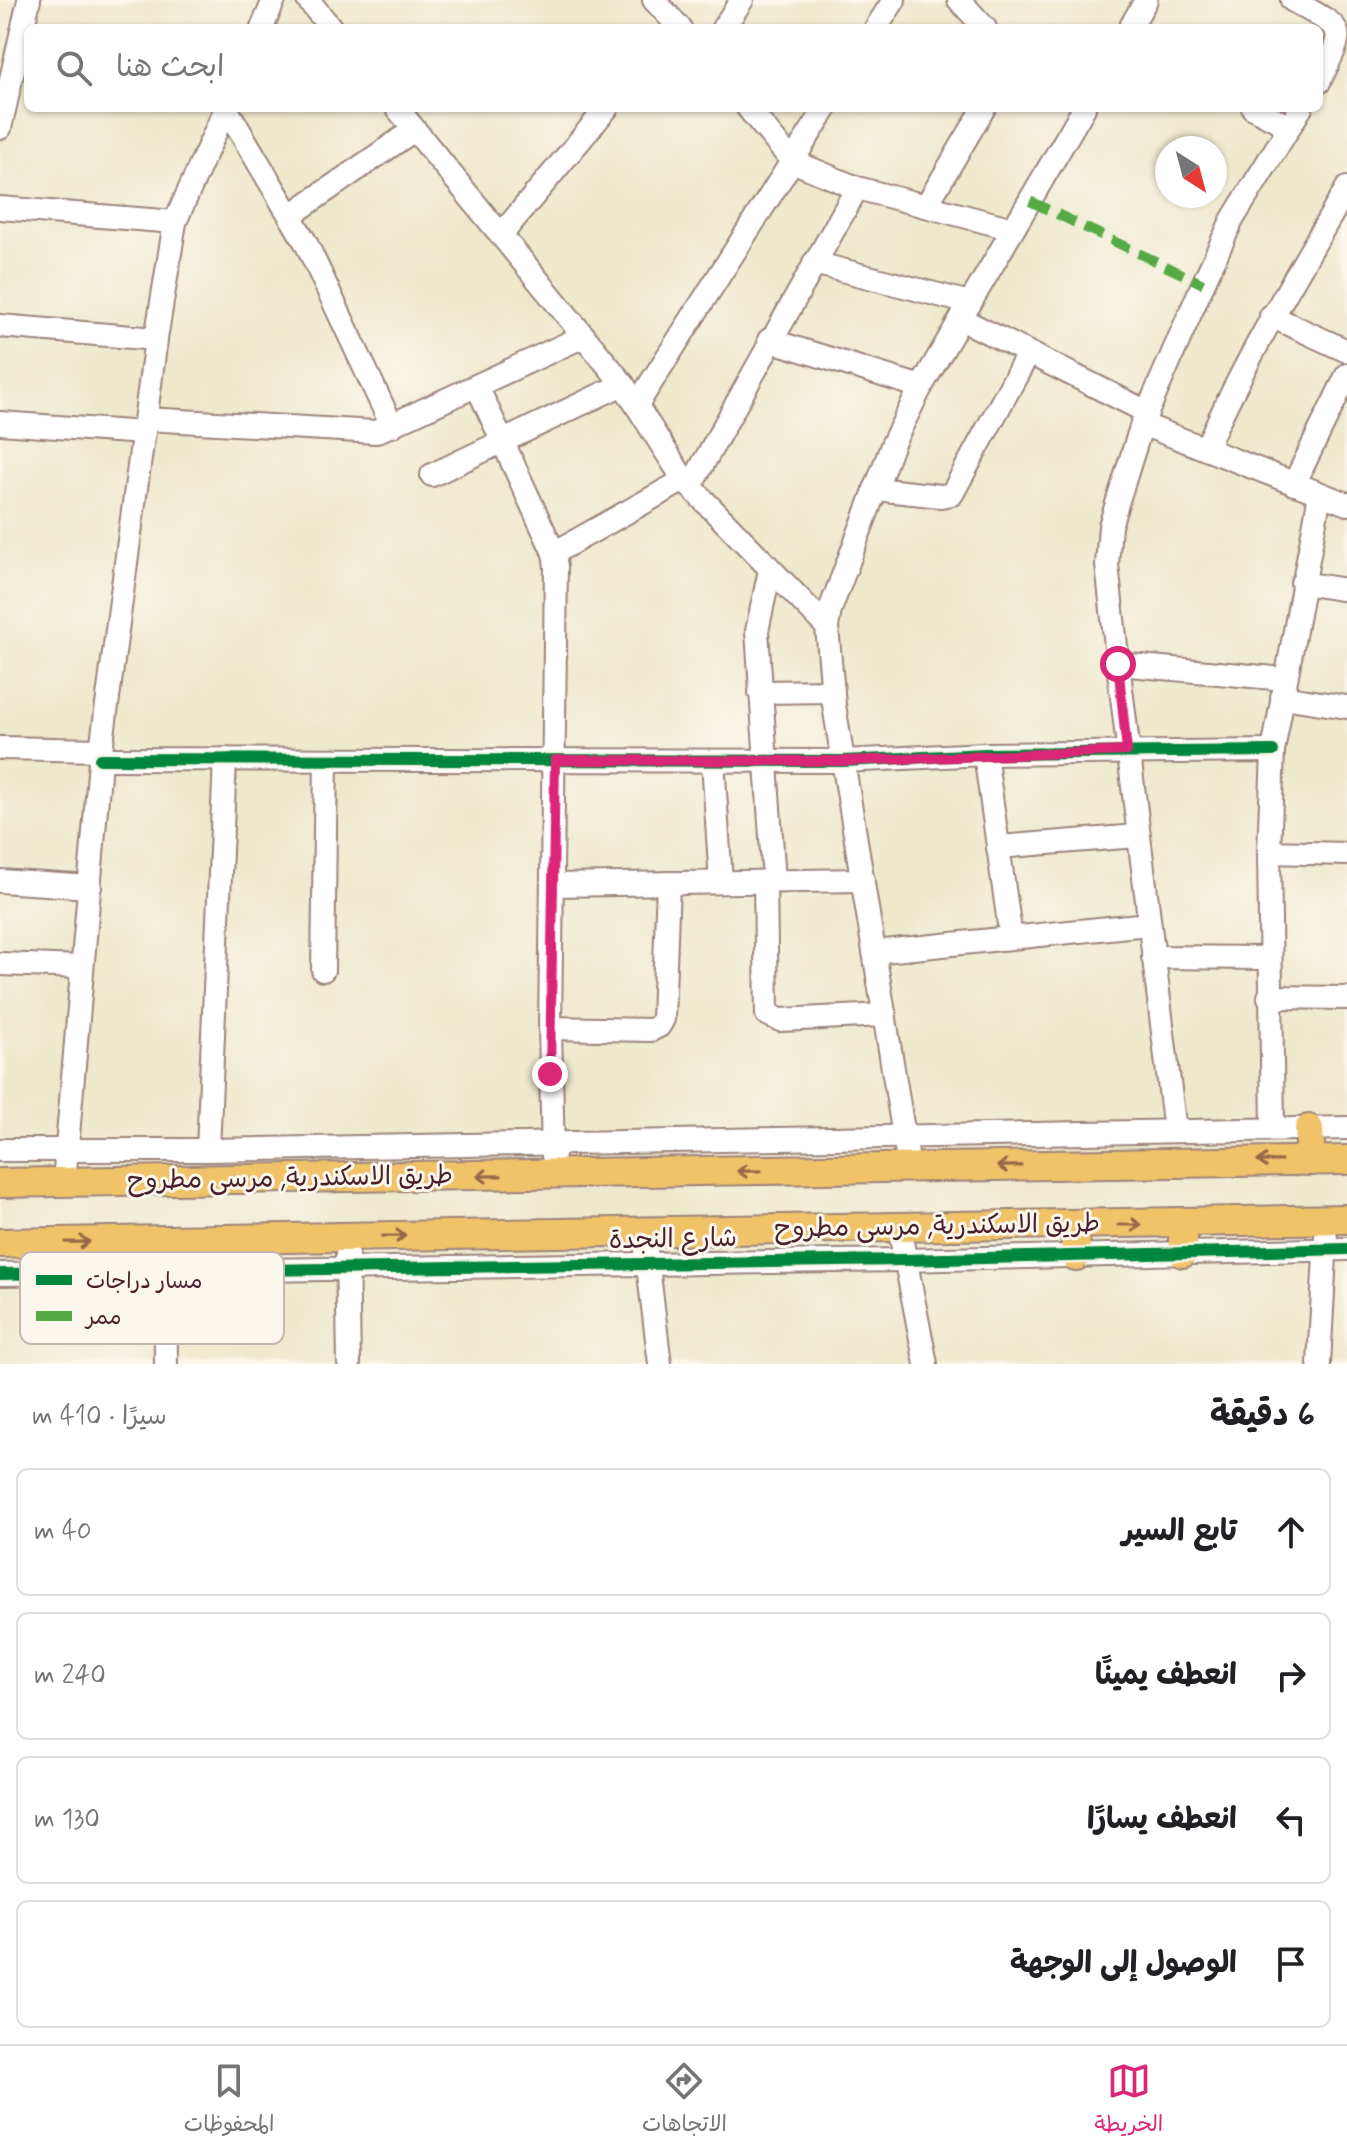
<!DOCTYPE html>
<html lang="ar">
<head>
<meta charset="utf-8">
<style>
  :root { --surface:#fff; --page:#f6f6f6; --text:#202124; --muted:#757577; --line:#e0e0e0; --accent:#db2777 }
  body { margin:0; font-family:Mynerve,"Playpen Sans Arabic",sans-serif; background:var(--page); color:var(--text); direction:rtl }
  .compass { position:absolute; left:1155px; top:136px; width:72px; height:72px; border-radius:50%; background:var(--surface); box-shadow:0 2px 6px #0004; rotate:144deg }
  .stop { position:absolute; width:24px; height:24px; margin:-18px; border:6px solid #db2777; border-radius:50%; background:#fff }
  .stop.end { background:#db2777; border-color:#fff; box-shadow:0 2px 8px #0008 }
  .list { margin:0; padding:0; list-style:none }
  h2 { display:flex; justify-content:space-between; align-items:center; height:104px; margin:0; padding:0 32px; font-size:34px }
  h2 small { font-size:26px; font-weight:400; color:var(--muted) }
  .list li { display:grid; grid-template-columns:52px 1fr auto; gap:24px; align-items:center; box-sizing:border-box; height:128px; margin:0 16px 16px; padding:0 16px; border:2px solid var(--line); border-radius:12px }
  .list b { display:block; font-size:30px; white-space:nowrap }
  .list em { font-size:26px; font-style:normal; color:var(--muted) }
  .icon { flex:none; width:44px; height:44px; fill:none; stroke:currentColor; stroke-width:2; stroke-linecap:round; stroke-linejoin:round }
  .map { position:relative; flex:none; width:1347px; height:1364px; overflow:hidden; direction:ltr }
  .search { position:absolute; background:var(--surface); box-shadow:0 2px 6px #0004; left:24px; right:24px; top:24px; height:88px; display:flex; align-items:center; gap:20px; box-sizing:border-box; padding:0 28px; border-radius:12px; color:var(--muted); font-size:30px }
  .sheet { height:680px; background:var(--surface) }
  nav { display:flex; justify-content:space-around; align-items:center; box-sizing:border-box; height:112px; border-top:2px solid var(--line); background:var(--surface); font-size:22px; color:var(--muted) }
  nav a { display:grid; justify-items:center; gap:4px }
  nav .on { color:var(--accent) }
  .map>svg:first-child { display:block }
</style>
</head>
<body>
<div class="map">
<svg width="1347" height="1364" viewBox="0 0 1347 1364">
  <rect width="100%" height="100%" fill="#fbf7ec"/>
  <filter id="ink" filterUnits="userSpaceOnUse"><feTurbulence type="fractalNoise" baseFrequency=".0125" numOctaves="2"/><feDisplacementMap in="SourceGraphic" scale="16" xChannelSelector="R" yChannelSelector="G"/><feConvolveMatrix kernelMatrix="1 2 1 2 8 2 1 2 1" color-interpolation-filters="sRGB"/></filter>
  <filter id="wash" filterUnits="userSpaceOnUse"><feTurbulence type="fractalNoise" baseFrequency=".006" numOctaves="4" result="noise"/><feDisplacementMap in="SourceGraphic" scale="32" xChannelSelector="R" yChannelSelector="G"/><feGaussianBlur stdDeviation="1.8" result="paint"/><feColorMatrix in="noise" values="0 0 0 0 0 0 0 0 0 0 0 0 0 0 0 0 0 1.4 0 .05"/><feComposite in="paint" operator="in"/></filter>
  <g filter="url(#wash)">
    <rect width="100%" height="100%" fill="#eee8cc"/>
  </g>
  <g filter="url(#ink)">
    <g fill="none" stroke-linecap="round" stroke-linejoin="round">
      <defs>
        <g id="minor">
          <polyline points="308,0 331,28"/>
          <polyline points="654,0 680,28"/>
          <polyline points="959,0 985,28"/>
          <path d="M1292,0c55,32 55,24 27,82"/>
          <polyline points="262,28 274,0"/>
          <polyline points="723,28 742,0"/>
          <polyline points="876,28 894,0"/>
          <polyline points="1130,28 1146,0"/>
          <polyline points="226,108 306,243 392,426"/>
          <polyline points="397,108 623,384 684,480 827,627"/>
          <polyline points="748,108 792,161 857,188 1013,229"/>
          <polyline points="1253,108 1288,126"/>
          <polyline points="0,128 29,0"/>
          <polyline points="926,206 984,108"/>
          <polyline points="0,208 175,222"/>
          <polyline points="291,215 414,130"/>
          <polyline points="501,235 607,108"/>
          <polyline points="814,263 970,303"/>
          <polyline points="1271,316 1347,351"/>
          <polyline points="961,319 1147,412"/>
          <polyline points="0,326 156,339"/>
          <polyline points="769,340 921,387"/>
          <polyline points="477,386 554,553 556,567 550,1028 553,1156"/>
          <polyline points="638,403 826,108"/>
          <polyline points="146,419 376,432 584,336"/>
          <polyline points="0,423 144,433"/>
          <polyline points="1142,424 1347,504"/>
          <path d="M1206,448c40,-90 91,-174 141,-260"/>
          <polyline points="432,475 623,384"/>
          <polyline points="1294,484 1347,375"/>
          <polyline points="690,487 857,188"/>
          <polyline points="875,489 941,496 952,494 1028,354"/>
          <polyline points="554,553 684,480"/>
          <polyline points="770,570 757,631 774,881"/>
          <polyline points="1302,583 1347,590"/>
          <polyline points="1118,664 1285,679"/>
          <polyline points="760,692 833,691"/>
          <polyline points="1282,697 1347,707"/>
          <polyline points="0,748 101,750"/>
          <polyline points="985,754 1011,938"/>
          <polyline points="100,759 843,761 985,754 1273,751"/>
          <polyline points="713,761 721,882"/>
          <polyline points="998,847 1138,836"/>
          <polyline points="1269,852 1347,854"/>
          <polyline points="0,881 90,887"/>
          <polyline points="765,881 767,1014 780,1020 885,1015"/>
          <polyline points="554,885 863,880"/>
          <polyline points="874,952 1148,924"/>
          <polyline points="1153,957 1269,958"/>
          <polyline points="0,964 82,967"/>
          <polyline points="323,970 326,760"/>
          <polyline points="1269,997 1347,998"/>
          <polyline points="550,1028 651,1030 659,1026 663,1019 668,883"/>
          <polyline points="1273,1129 1269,852 1273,751 1320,494"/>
          <polyline points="1175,1131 1118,664 1107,565 1110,526 1142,424 1203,284 1232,220 1301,108"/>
          <polyline points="0,1150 208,1150 1347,1128"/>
          <polyline points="208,1150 225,759"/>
          <polyline points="909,1167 834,705 827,627 830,610 893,443 921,387 1084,108"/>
          <polyline points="64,1182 101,750 156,339 175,222 226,108"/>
          <polyline points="899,1227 926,1364"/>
          <polyline points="646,1250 660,1364"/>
          <polyline points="347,1253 349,1364"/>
          <polyline points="165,1257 166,1364"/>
          <polyline points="0,1274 903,1260 1347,1249"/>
          <polyline points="1319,1364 1326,1237"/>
        </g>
        <g id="major">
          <polyline points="1309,1129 1311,1161"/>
          <polyline points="0,1183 1347,1160"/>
          <polyline points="1075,1225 1076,1256"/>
          <polyline points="0,1243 1347,1219"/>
          <polyline points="1183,1253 1183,1224"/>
        </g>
      </defs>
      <use href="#minor" stroke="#9c847c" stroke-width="26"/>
      <use href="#major" stroke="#9c847c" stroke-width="32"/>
      <use href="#minor" stroke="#fff" stroke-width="22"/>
      <use href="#major" stroke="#f1c369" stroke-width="28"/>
      <polyline stroke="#57aa44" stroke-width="10" stroke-dasharray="20 10" stroke-linecap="butt" points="1030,201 1203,284"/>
      <defs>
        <g id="cycleway">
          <polyline points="100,759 843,761 985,754 1273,751"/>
          <polyline points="0,1274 903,1260 1347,1249"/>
        </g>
      </defs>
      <use href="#cycleway" stroke="#fbf7ec" stroke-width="17"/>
      <use href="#cycleway" stroke="#00873e" stroke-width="12"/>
    </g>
    <defs><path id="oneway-shaft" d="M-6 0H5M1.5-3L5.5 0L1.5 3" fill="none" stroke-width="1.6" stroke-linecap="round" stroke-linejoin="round" transform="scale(2)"/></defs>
    <g stroke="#956947">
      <use href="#oneway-shaft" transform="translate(1269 1161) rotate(179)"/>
      <use href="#oneway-shaft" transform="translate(1009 1166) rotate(179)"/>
      <use href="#oneway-shaft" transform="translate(749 1171) rotate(179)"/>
      <use href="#oneway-shaft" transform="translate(489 1176) rotate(179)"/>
      <use href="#oneway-shaft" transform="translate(1130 1225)"/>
      <use href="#oneway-shaft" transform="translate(394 1236) rotate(-1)"/>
      <use href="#oneway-shaft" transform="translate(78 1242) rotate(-1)"/>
    </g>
  </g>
  <g fill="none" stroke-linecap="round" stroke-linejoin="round" filter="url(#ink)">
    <polyline stroke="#db2777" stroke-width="10" points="550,1074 555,760 843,761 1127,751 1118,664"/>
  </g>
  <g text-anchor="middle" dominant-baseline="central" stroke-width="6" stroke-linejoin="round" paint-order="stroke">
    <g font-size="26" fill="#4a1f2b" stroke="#fbf7ec">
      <text transform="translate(290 1179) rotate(-1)">طريق الاسكندرية, مرسى مطروح</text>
      <text transform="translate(937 1227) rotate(-1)">طريق الاسكندرية, مرسى مطروح</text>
      <text transform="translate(673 1240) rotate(-1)">شارع النجدة</text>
    </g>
  </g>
  <rect x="20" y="1252" width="264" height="92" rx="12" fill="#fbf7ec" stroke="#c6b6b2" stroke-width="2"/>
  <rect x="36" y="1275" width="36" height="10" fill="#00873e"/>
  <rect x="36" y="1311" width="36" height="10" fill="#57aa44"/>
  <g font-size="22" fill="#4a1f2b">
    <text x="86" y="1288">مسار دراجات</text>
    <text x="86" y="1324">ممر</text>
  </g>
</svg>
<svg class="compass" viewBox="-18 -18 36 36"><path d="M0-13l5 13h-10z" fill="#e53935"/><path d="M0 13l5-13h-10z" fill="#757577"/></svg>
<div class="stop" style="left:1118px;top:664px"></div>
<div class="stop end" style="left:550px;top:1074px"></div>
<div class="search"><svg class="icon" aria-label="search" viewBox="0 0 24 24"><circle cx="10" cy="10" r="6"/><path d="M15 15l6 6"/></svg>ابحث هنا</div>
</div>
<section class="sheet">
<h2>6 دقيقة<small>سيرًا · 410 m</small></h2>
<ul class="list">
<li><svg class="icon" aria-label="ahead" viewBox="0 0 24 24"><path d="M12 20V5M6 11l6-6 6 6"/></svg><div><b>تابع السير</b></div><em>40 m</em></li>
<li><svg class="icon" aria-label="right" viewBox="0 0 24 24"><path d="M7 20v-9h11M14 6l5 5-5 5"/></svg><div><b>انعطف يمينًا</b></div><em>240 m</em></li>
<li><svg class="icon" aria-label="left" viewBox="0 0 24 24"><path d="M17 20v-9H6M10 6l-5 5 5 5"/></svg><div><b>انعطف يسارًا</b></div><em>130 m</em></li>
<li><svg class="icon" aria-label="arrive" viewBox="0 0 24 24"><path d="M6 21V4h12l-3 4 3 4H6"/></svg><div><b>الوصول إلى الوجهة</b></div></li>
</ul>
</section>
<nav>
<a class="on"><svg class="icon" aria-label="map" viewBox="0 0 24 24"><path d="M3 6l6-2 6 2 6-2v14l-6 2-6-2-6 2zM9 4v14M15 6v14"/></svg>الخريطة</a>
<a><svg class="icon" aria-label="directions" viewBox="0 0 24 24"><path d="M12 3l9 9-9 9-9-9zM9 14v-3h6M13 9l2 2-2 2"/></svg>الاتجاهات</a>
<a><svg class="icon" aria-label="saved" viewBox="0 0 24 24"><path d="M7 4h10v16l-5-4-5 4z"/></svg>المحفوظات</a>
</nav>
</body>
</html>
